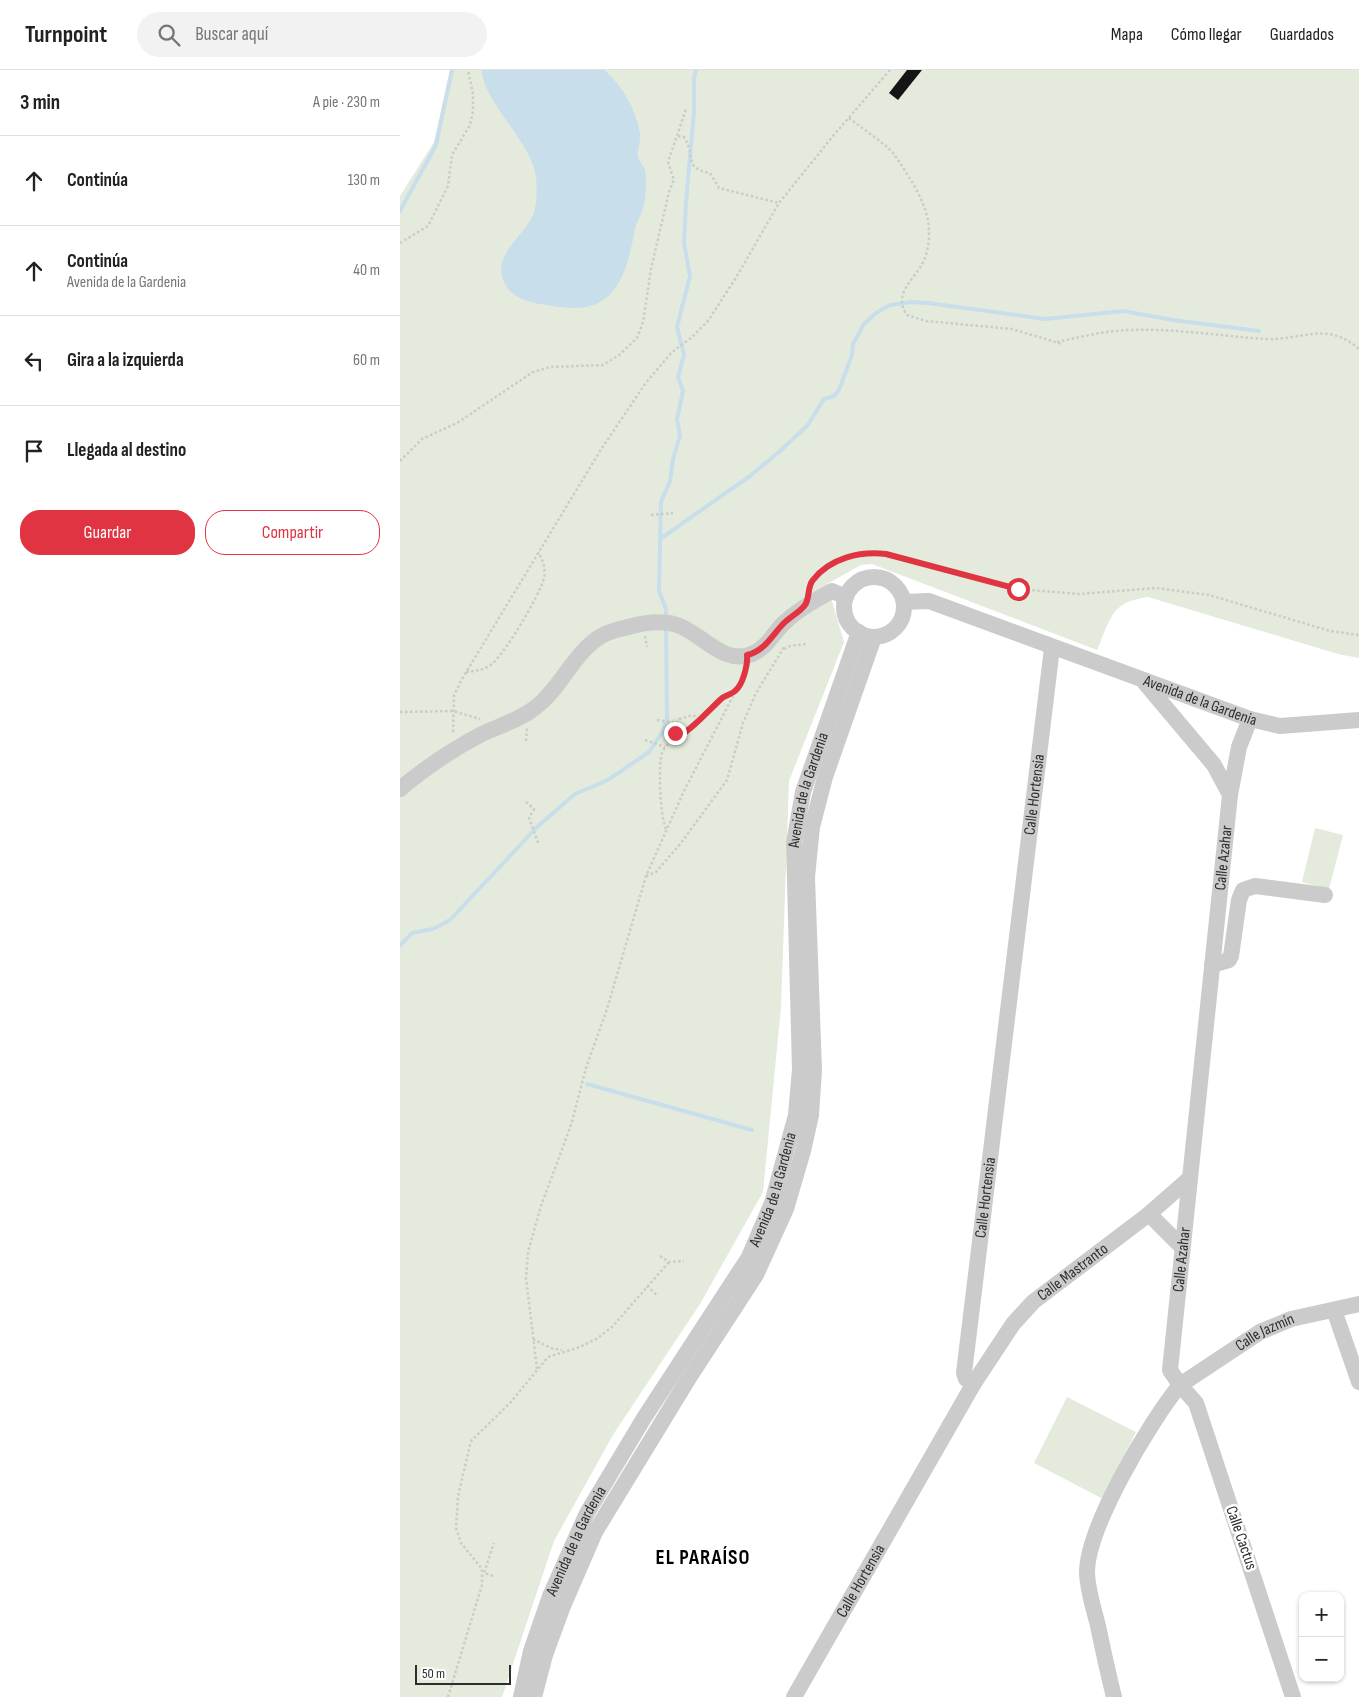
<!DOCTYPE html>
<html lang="es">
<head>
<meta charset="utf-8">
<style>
  :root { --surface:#fff; --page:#f2f2f2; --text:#222; --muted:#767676; --line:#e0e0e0; --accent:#e13443 }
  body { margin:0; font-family:"Sofia Sans Condensed",sans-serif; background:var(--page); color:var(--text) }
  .controls { position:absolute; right:15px; bottom:15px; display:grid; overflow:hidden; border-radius:10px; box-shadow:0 1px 4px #0004 }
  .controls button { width:45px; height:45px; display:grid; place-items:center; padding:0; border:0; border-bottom:1px solid var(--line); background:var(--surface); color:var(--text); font:25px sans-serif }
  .scale { position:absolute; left:15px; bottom:12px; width:96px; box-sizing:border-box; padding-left:5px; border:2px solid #2e2e2e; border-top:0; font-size:14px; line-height:18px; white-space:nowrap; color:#2e2e2e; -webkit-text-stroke:4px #fff; paint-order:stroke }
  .stop { position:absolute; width:15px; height:15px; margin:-11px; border:4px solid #e13443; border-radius:50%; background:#fff }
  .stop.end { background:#e13443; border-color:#fff; box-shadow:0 1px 5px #0008 }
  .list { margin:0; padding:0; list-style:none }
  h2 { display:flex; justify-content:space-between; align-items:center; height:65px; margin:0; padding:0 20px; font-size:21px }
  h2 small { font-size:16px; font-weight:400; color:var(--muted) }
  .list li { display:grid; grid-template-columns:32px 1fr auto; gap:15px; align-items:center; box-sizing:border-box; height:90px; padding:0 20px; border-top:1px solid var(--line) }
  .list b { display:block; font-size:19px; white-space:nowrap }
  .list p { margin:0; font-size:16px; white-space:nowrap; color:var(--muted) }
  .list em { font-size:16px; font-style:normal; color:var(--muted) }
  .actions { display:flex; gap:10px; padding:15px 20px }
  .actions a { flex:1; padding:11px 0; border:1px solid var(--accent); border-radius:20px; text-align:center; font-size:18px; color:var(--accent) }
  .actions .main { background:var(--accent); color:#fff }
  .icon { flex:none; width:28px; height:28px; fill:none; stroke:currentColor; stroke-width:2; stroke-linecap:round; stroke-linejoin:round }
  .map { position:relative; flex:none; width:959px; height:1627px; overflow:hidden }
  header { display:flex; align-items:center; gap:30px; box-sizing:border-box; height:70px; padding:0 25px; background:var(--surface); border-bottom:1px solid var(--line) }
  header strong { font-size:24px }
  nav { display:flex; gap:28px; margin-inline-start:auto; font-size:18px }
  .search { width:350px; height:45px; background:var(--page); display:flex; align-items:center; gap:12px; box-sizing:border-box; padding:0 18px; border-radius:28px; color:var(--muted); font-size:19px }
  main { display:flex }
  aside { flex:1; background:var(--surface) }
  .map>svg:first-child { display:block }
</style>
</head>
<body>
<header>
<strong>Turnpoint</strong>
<div class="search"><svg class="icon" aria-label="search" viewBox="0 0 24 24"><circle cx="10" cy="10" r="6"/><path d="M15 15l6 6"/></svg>Buscar aquí</div>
<nav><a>Mapa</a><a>Cómo llegar</a><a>Guardados</a></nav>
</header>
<main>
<aside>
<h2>3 min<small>A pie · 230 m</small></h2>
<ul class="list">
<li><svg class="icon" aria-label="ahead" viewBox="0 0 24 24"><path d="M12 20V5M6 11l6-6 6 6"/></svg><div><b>Continúa</b></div><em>130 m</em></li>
<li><svg class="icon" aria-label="ahead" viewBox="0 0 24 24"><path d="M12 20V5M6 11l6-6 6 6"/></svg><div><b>Continúa</b><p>Avenida de la Gardenia</p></div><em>40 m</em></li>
<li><svg class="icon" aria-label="left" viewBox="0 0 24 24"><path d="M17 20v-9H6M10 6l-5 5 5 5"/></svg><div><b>Gira a la izquierda</b></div><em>60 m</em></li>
<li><svg class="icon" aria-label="arrive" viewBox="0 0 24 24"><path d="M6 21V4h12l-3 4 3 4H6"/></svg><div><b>Llegada al destino</b></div></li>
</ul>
<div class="actions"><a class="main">Guardar</a><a>Compartir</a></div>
</aside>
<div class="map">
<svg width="959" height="1627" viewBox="0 0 959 1627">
  <rect width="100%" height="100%" fill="#fff"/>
  <g fill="#e4ebdc">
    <path d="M50,0h909v588l-21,-4 -190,-57c-38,5 -37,22 -51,53l-225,-86 -11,1 -34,19 17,58 -55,139 -8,226 -18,185 -63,112 -87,131 -59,106 -52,156h-102v-1501l34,-54z"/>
    <polygon points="915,758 943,765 929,819 902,812"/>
    <polygon points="667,1327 736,1362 703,1429 634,1393"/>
  </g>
  <path fill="#c8deeb" d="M82,0h122c19,16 32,39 36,64 1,8 -3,16 -2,23 1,5 6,9 7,13 2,12 1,27 -2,38 -2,9 -8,16 -9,25 -4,24 -11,56 -34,69 -18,10 -42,5 -60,2 -16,-3 -33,-9 -38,-27 -6,-25 22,-41 31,-62 4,-10 4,-27 3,-38 -3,-33 -55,-78 -54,-107z"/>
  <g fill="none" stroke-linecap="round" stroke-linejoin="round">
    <g stroke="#c8deeb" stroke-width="4">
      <polyline points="0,141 36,75 52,0"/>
      <polyline points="260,469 350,406 379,382 407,356 424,329 434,326 439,320 452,285 453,274 464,254 476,243 490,235 511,232 528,233 645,249 723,241 773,250 859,261"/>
      <polyline points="266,550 266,539 259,521 261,432 270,411 273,389 280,366 277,349 283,321 278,307 284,285 277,257 290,206 284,173 286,132 294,42 294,8 296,0"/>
      <polyline points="0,876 12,863 33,859 50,850 137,757 175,724 208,710 249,682 263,661 267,649 266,557"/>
      <polyline points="187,1014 352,1060"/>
    </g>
  </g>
  <polygon fill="#151515" points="507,0 522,0 498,30 489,23"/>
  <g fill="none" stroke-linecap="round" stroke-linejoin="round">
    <g stroke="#cbcbcb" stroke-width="2.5" stroke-dasharray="2.5 2.5" stroke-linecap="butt">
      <path d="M449,48c11,9 37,26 45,36 15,23 36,51 35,80 0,10 -2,22 -7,30 -8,16 -30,30 -15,51l19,6 86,8 50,15"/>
      <path d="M278,66l6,1c13,21 -1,31 26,36l9,15 60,15"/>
      <polyline points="0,173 28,156 48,116 52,85 70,55 73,41 73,24 68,0"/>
      <path d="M657,272c23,-5 47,-11 71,-12 46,-2 91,6 137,9 36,2 61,-19 94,10"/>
      <polyline points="0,391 22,369 57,353 133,302 150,297 203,295 219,285 237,268 243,252 251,199 269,122 274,110 268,92 286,39"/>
      <polyline points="251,445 273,443"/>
      <polyline points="409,517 412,511 426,498 442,489 472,482 617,519 679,524 756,518 809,525 930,561 959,565"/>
      <polyline points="245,566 247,577"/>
      <polyline points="384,579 390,576 406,574"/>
      <path d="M66,602c10,-1 18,-2 26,-8 13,-11 48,-69 52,-86 2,-10 -1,-17 -6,-26"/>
      <polyline points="0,642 53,641 80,649"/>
      <polyline points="257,650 276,653"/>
      <polyline points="53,662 54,625 62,609 200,381 245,314 272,282 291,268 308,251 337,206 379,133 433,66 490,0"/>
      <polyline points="277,668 275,658 279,649 293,645 301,650"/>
      <polyline points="245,670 265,677"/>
      <polyline points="126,671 127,658"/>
      <polyline points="126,732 134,739 129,748 139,775"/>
      <path d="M266,759c-6,-11 -8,-64 -4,-76 5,-13 22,-19 32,-27 15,-11 23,-29 41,-34"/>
      <polyline points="246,806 256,802 281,773 327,710 343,653 355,625 384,577"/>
      <polyline points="260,1186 269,1192 284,1191"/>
      <polyline points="247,1216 257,1225"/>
      <polyline points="133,1269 151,1278 162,1280"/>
      <polyline points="137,1299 126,1208 128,1182 141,1136 171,1055 186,998 207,939 246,806 284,721 346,601"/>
      <polyline points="93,1506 84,1503 94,1473"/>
      <polyline points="48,1627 82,1515 82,1499 61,1473 56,1458 58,1426 71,1371 110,1333 148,1287 180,1277 198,1268 213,1256 269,1192"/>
    </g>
    <g stroke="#cbcbcb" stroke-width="16">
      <circle cx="474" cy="537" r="30"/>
      <path id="s1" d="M504,532l25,-1 321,118 30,7 79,-6"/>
      <polyline points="745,613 814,695 830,725"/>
      <path d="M0,719c25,-21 53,-40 82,-55 19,-9 38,-14 54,-27 26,-20 38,-56 67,-72 7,-4 18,-6 25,-8 15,-4 34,-7 49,-2 25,8 46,41 75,29 16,-7 21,-21 33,-32 14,-13 30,-22 47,-31l14,6"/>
      <polyline points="812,895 829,890 831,886 839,830 843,820 855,816 925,825"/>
      <polyline points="749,1144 781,1176"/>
      <polyline points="934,1240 959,1312"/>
      <path id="s2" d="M574,1313l-8,-4 -2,-6 88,-725"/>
      <path id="s3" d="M121,1627l10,-46 19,-55 37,-83 57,-95 105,-161 23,-54 24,-88 4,-46 -6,-226 9,-51 56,-160"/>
      <polyline points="134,1627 145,1585 163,1536 195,1462 287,1311 356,1205 386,1139 403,1081 411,1045 414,1000 407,807 412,757 425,707 474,567"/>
      <path id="s4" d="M394,1627l180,-314 39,-59 20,-22 116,-88 41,-36"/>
      <path id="s5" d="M714,1627c-6,-24 -11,-47 -16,-71 -4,-17 -10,-34 -11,-52 -1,-46 64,-154 93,-189l-10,-15 60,-575 9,-48 11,-28"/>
      <path id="s6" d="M893,1627l-97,-294 -16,-18 80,-53 31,-13 68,-15"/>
    </g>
  </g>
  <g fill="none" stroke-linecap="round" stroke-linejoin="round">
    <path stroke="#e13443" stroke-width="6" d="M275,663l2,5c18,-11 29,-25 44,-39 4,-4 10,-4 14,-8 8,-6 13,-27 12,-36 18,-4 25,-20 37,-32 6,-6 16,-11 21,-18 5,-7 2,-18 8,-25 17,-22 47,-29 73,-26l132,35"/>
  </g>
  <g text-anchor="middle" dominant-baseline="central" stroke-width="5" stroke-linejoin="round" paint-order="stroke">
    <g font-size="16" fill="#2e2e2e" stroke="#fff">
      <text stroke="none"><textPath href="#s1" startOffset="314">Avenida de la Gardenia</textPath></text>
      <text stroke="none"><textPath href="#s3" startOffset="976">Avenida de la Gardenia</textPath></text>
      <text stroke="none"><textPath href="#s2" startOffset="598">Calle Hortensia</textPath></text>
      <text stroke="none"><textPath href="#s5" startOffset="872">Calle Azahar</textPath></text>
      <text stroke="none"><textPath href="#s3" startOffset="571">Avenida de la Gardenia</textPath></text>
      <text stroke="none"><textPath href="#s2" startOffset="192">Calle Hortensia</textPath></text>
      <text stroke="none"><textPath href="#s5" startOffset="468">Calle Azahar</textPath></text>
      <text stroke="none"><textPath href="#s4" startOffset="512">Calle Mastranto</textPath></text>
      <text stroke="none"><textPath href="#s6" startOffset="434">Calle Jazmín</textPath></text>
      <text transform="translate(841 1468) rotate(71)">Calle Cactus</text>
      <text stroke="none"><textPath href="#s3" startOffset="166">Avenida de la Gardenia</textPath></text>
      <text stroke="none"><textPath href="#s4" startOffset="134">Calle Hortensia</textPath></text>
    </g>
    <g font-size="21" font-weight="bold" letter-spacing="1" fill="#000" stroke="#fff">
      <text x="303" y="1487">EL PARAÍSO</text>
    </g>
  </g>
</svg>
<div class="controls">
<button>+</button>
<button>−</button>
</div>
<div class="scale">50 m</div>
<div class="stop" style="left:618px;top:519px"></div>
<div class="stop end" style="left:275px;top:663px"></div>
</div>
</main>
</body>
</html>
